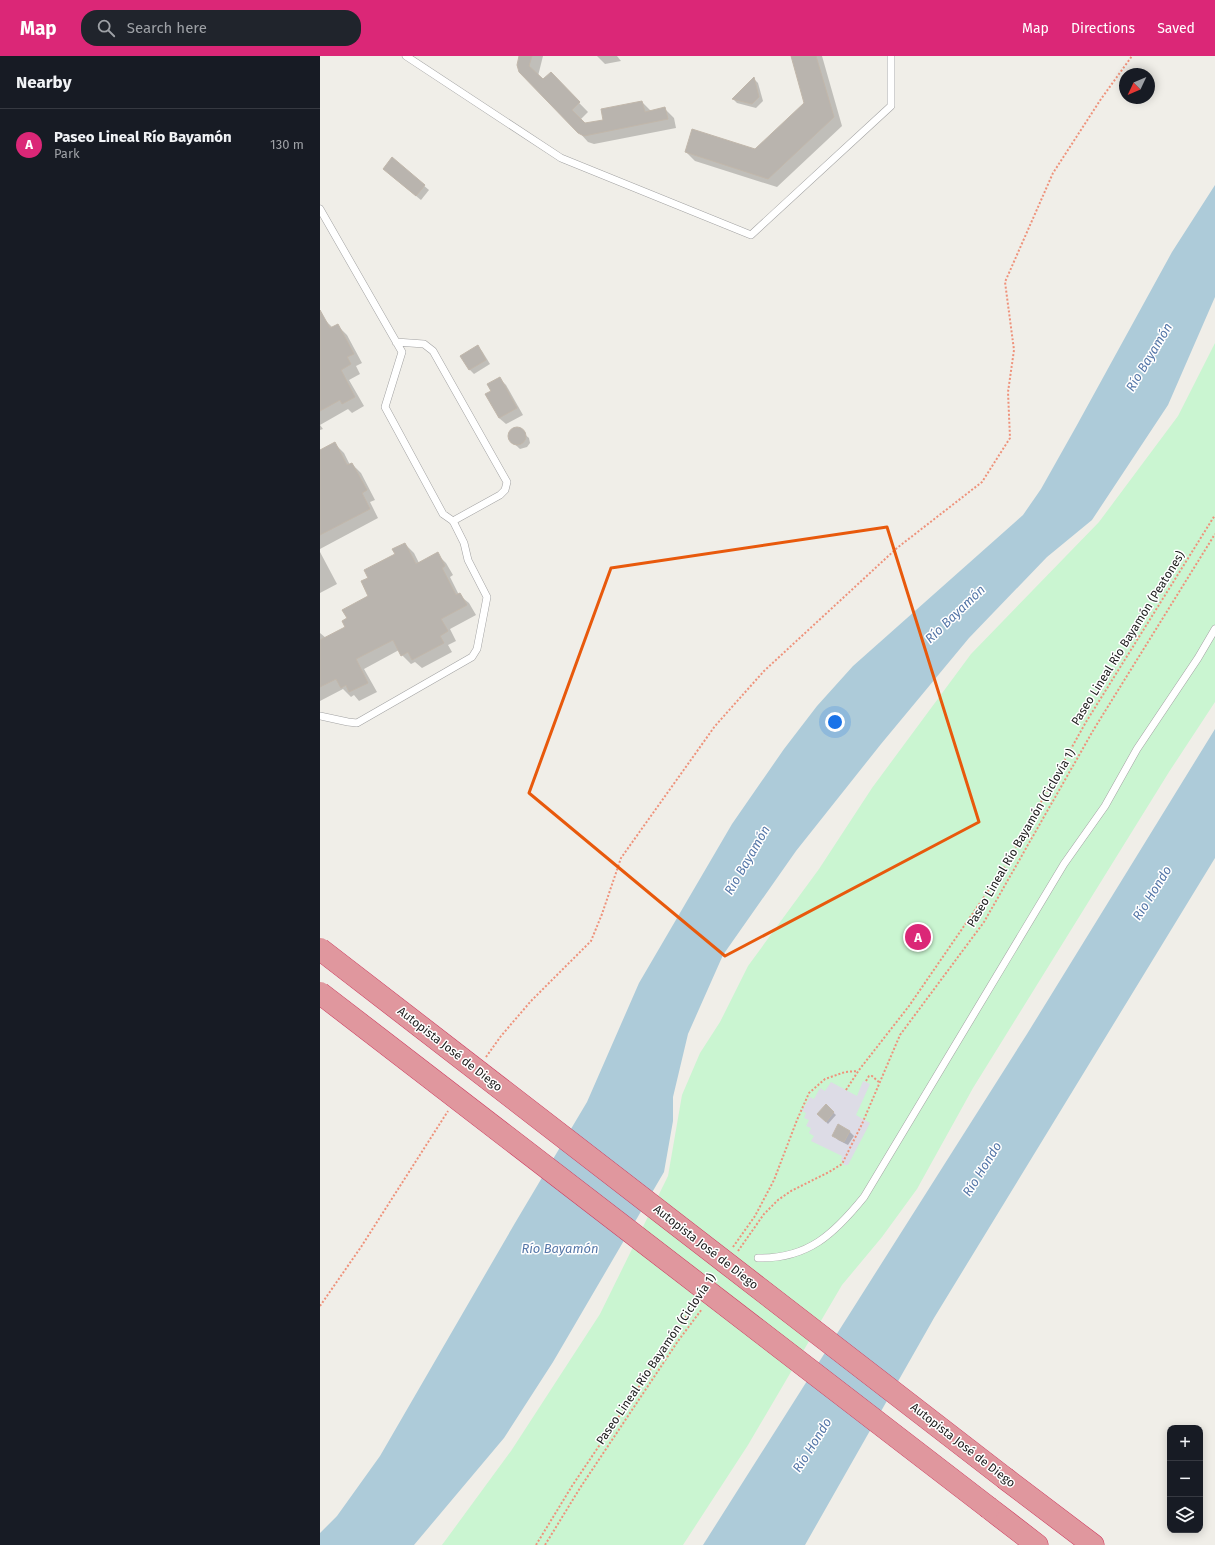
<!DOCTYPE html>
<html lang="en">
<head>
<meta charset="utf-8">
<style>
  :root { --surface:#171b24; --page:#20242c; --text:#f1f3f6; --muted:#9ea1a6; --line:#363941; --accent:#db2777 }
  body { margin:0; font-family:"Fira Sans",sans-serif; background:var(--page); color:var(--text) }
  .controls { position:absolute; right:12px; bottom:12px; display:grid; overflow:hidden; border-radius:8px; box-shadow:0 2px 10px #0003 }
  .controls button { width:36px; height:36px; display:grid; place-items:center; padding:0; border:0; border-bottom:1px solid var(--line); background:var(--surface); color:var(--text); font:20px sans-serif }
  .compass { position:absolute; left:799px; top:12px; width:36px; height:36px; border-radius:50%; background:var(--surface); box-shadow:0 2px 10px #0003; rotate:226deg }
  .you { position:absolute; left:515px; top:666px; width:14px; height:14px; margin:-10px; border:3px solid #fff; border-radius:50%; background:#1a73e8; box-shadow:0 0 0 6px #1a73e833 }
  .badge { display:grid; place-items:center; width:26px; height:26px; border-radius:50%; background:var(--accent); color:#fff; font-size:13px; font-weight:700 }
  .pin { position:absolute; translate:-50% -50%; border:2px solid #fff; box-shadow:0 1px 4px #0006 }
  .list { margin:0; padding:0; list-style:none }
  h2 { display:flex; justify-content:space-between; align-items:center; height:52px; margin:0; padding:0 16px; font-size:17px }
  h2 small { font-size:13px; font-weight:400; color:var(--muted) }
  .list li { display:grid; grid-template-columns:26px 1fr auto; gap:12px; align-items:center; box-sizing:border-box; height:72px; padding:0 16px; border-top:1px solid var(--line) }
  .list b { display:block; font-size:15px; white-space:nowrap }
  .list p { margin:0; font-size:13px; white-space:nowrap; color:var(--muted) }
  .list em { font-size:13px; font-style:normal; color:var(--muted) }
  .icon { flex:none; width:22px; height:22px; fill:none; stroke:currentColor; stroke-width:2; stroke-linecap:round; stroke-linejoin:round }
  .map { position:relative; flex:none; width:895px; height:1489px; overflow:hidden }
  header { display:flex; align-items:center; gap:24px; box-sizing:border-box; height:56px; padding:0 20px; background:var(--accent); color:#fff }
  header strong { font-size:19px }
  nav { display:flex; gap:22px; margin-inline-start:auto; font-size:14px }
  .search { width:280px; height:36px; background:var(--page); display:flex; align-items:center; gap:10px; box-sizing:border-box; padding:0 14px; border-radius:16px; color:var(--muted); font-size:15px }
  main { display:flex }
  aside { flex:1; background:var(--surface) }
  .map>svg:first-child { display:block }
</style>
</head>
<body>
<header>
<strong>Map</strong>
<div class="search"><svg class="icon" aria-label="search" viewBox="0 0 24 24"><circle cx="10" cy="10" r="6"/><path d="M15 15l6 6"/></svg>Search here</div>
<nav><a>Map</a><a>Directions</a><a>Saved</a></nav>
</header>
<main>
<aside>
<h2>Nearby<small></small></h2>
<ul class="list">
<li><span class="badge">A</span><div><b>Paseo Lineal Río Bayamón</b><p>Park</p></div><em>130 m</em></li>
</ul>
</aside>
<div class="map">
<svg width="895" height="1489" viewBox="0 0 895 1489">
  <rect width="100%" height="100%" fill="#f0eee8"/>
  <polygon fill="#caf5d1" points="895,287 895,646 849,716 653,1032 597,1133 562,1181 522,1229 428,1389 363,1489 122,1489 191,1395 280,1258 348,1120 362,1039 380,997 400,966 428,910 499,813 552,732 651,598 779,466 858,360"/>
  <polygon fill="#dddce6" points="543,1025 550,1028 536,1059 550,1067 529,1107 528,1109 524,1109 521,1104 522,1100 491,1085 494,1080 489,1077 491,1072 486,1070 489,1064 484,1062 486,1057 482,1055 490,1041 494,1043 500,1032 505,1035 511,1026 537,1040"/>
  <g fill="#adcbd9">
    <polygon points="895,129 895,241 848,349 772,464 727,501 649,582 561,688 476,795 403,899 368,978 353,1041 353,1065 344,1116 233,1306 184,1382 94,1489 0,1489 0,1477 17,1460 60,1400 195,1167 267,1046 319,927 412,768 464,693 497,650 533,610 703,459 721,433 757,369 852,196"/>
    <polygon points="895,673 895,802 614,1262 485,1489 383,1489 707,978"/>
  </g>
  <g fill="#0003">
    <polygon points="200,0 223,0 218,20 223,25 231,18 268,56 260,64 265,68 284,65 322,46 331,55 345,53 354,62 356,72 274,88 268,86 259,76"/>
    <polygon points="277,0 297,0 301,5 285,8"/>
    <polygon points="472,0 502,0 522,70 457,131 375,105 366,96 435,94 485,47"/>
    <polygon points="434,23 438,27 443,45 436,52 417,47 413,43"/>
    <polygon points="72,103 109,134 101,144 68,117"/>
    <polygon points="5,264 13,272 18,270 27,279 42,307 36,310 40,318 29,324 44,350 32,357 28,353 0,369 3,373 0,374 0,267"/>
    <polygon points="158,291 162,295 170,308 154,318 149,313"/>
    <polygon points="180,323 186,329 203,359 186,368 179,362 172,335"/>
    <polygon points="197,372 209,382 210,387 207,391 200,393 189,383 189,378 192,373"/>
    <polygon points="14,387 24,397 30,409 32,408 41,417 55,444 50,446 58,462 0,493 0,395"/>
    <polygon points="85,488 94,497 99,507 117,498 126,507 133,519 130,521 139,539 149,547 156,559 130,573 136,585 128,589 132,596 102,612 95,606 91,608 82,599 79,594 44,613 57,636 39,645 34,639 31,641 23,633 0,645 0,577 6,582 27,571 28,563 50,540 49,522 76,498"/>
    <polygon points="0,496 17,528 0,537"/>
    <polygon points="506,1050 516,1059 508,1068 498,1058"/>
    <polygon points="529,1075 534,1080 528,1089 518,1084 513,1079"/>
  </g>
  <g fill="#b9b4ae" stroke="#c1b7ab">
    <polygon points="199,0 212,0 209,10 223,23 231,16 260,46 252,54 265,67 283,64 281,53 322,45 325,56 345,51 348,63 264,80 258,77 199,16 197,9"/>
    <polygon points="471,0 496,0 514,61 448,123 365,96 372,73 435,93 484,47"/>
    <polygon points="434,21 439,41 432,48 412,43"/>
    <polygon points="72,101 105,129 96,140 63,113"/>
    <polygon points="0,254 10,272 18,268 34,298 27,301 31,308 21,314 35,341 22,348 20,344 0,355"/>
    <polygon points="158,289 166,304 149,314 140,300"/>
    <polygon points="180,321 197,352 179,362 165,338 171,335 167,328"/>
    <circle cx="197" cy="380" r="9"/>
    <polygon points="15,386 27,409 32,407 47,434 42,437 50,453 0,479 0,394"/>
    <polygon points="85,487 96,508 118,496 125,510 122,512 136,539 140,537 147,549 121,563 128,575 120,580 124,587 92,604 88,596 81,600 73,584 36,603 48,627 29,636 26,629 21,632 16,623 0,631 0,584 25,571 22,565 27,562 22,554 48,540 41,525 48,522 44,514 75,498 72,493"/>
    <polygon points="506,1048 514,1056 506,1066 497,1058"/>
    <polygon points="518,1068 530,1075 524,1086 512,1080"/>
  </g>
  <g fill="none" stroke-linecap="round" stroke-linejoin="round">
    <defs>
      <g id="service">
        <polyline points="86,0 241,102 431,179 571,50 571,0"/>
        <polyline points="0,153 82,296 65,351 123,458 133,465 180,439 185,434 187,426 113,295 104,288 76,286"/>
        <polyline points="0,660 28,666 37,667 152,601 157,593 167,541 148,504 144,487 133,465"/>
        <path d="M438,1202c50,1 76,-24 106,-61l200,-333 41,-58 32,-57 61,-91 17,-29"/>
      </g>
      <g id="motorway">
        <polyline points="686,1423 773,1489"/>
        <polyline points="669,1452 717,1489"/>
      </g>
    </defs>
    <use href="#service" stroke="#a2a2a2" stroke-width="8"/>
    <use href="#motorway" stroke="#cc375c" stroke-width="23"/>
    <g stroke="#ee927b" stroke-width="2" stroke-dasharray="2 2" stroke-linecap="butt">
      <polyline points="166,1001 181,980 211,945 271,885 282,858 301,802 395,670 444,615 577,492 662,426 690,382 688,336 694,294 685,226 733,117 781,43 812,0"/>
      <polyline points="546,1025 549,1020 552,1020 560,1027"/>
      <polyline points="526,1034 539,1014 589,950 684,812 766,666 895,459"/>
      <polyline points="413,1191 435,1160 454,1124 477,1064 489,1037 505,1023 525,1016 538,1015"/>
      <polyline points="418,1195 444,1158 458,1144 471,1135 509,1116 522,1108 542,1068 580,979 664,866 774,673 895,478"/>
      <polyline points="0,1250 41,1191 128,1055"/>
      <polyline points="216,1489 252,1430 376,1246"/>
      <polyline points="225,1489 260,1432 358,1285 382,1253"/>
    </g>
    <use href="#service" stroke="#fff" stroke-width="7"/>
    <use href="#motorway" stroke="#e0979e" stroke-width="22"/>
    <defs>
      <g id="motorway-bridge">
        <polyline points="0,893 686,1423"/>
        <polyline points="0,937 669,1452"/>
      </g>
    </defs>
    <use href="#motorway-bridge" stroke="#cc375c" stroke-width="23" stroke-linecap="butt"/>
    <use href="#motorway-bridge" stroke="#e0979e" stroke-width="22"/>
  </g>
  <path fill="none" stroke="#e8590c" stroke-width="3" stroke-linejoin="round" d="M567,471l92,295 -254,134 -196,-163 82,-225z"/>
  <g text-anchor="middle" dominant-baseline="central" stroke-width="3" stroke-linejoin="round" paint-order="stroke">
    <g font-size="12" fill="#212121" stroke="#fff">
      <text transform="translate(808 582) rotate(-58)">Paseo Lineal Río Bayamón (Peatones)</text>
      <text transform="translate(701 782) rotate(-60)">Paseo Lineal Río Bayamón (Ciclovía 1)</text>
      <text transform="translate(130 993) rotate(38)">Autopista José de Diego</text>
      <text transform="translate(386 1191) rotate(38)">Autopista José de Diego</text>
      <text transform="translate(336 1303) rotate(-56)">Paseo Lineal Río Bayamón (Ciclovía 1)</text>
      <text transform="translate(643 1389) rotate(38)">Autopista José de Diego</text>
    </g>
    <g font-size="13" font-style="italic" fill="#5577a8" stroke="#fff">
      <text transform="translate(829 301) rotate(-59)">Río Bayamón</text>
      <text transform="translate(635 558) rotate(-44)">Río Bayamón</text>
      <text transform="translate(427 804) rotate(-60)">Río Bayamón</text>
      <text transform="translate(832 837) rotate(-58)">Río Hondo</text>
      <text transform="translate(662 1113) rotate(-58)">Río Hondo</text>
      <text x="240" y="1192">Río Bayamón</text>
      <text transform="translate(492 1389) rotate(-58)">Río Hondo</text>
    </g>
  </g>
</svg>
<div class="controls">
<button>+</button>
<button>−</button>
<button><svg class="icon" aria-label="layers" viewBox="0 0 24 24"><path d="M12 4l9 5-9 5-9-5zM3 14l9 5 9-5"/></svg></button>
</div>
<svg class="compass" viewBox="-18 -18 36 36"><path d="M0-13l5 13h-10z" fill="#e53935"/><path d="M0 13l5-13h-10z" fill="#9ea1a6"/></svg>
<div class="you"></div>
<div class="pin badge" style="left:598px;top:881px">A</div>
</div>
</main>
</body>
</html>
